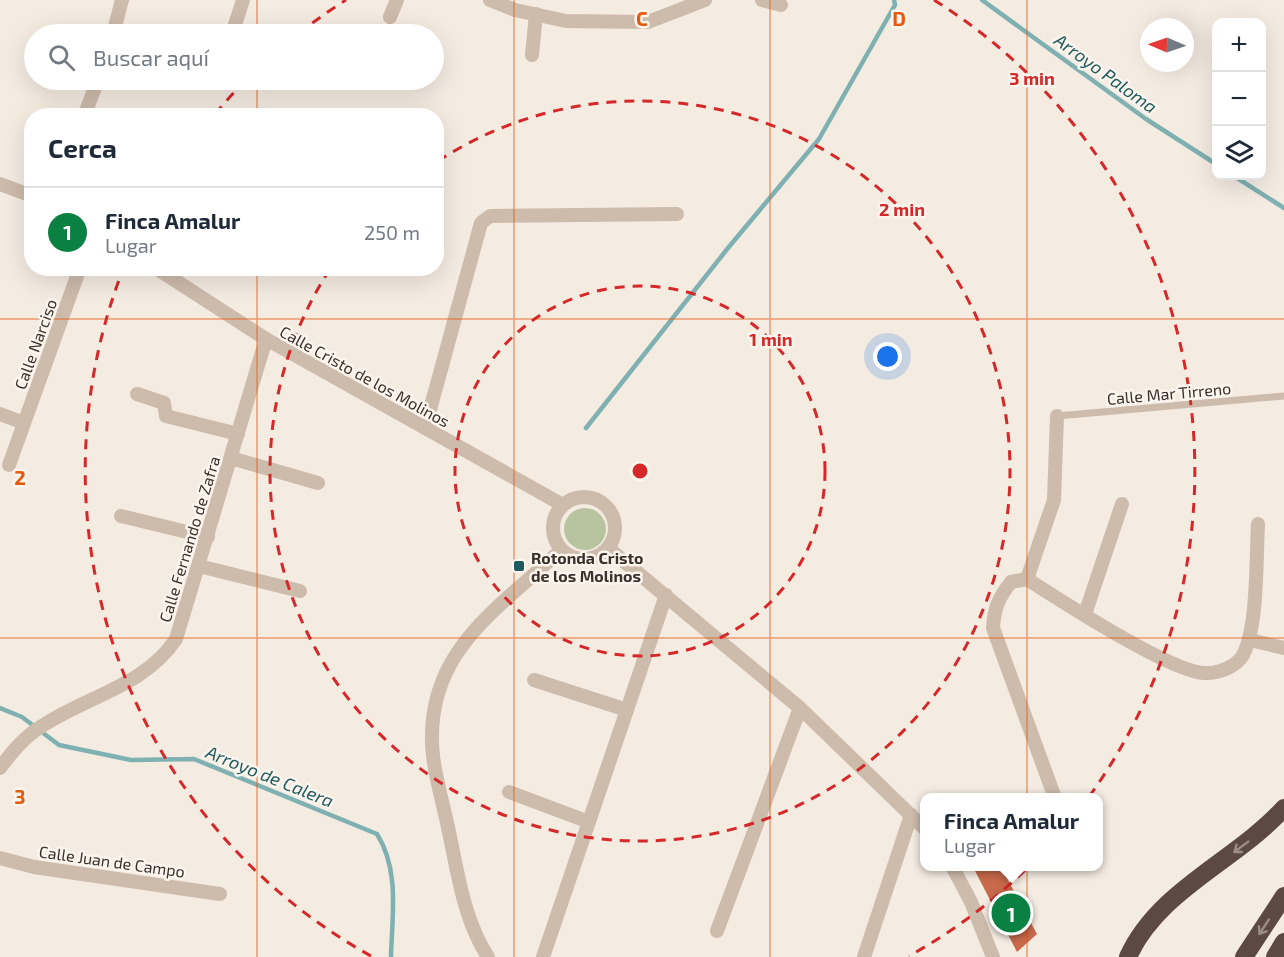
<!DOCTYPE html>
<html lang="es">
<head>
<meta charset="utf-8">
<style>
  :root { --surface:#fff; --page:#f2f2f3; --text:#1f2937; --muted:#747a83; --line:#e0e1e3; --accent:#0b8043 }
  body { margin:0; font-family:"Exo 2",sans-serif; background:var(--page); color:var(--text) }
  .controls { position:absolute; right:18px; top:18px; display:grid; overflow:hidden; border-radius:12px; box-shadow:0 6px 24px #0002 }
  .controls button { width:54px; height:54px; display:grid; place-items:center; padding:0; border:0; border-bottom:2px solid var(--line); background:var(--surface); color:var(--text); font:30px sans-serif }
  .compass { position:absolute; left:1140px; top:18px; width:54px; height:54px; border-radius:50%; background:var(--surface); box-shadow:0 6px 24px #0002; rotate:272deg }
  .you { position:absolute; left:888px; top:357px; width:21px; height:21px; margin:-15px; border:4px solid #fff; border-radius:50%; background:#1a73e8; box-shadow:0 0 0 9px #1a73e833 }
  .badge { display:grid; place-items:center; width:39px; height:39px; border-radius:50%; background:var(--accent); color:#fff; font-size:20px; font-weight:700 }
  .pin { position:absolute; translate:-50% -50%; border:3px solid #fff; box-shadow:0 2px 6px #0006 }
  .popup { position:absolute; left:920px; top:793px; width:183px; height:78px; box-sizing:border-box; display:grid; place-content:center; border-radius:12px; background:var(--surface); filter:drop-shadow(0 2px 4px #0005); font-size:20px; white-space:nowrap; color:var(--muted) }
  .popup b { font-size:22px; color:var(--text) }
  .popup::after { content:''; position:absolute; left:50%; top:100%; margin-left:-12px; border:12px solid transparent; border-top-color:var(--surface) }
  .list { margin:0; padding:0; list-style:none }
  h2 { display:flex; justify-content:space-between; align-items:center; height:78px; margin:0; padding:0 24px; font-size:26px }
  h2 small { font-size:20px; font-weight:400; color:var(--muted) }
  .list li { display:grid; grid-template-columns:39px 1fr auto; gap:18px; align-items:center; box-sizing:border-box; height:90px; padding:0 24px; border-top:2px solid var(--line) }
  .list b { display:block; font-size:22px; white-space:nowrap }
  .list p { margin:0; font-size:20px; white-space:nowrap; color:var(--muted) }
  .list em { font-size:20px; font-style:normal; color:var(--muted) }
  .icon { flex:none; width:33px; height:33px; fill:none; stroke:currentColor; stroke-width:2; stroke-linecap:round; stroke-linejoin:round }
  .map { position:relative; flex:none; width:1284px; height:957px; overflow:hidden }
  .search { position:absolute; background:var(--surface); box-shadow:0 6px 24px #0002; left:24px; top:24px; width:420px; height:66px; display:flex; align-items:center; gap:15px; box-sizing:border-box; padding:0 21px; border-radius:33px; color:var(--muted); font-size:22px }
  .panel { position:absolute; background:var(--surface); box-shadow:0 6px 24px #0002; left:24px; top:108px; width:420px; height:168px; border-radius:24px }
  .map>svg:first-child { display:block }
</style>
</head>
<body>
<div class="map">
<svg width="1284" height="957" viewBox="0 0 1284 957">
  <rect width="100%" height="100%" fill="#f4ebe1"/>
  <circle fill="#b8c4a0" cx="585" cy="529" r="21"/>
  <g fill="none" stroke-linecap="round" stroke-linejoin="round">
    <g stroke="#7fb0b2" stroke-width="4.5">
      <polyline points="982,0 1146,119 1216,164"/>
      <polyline points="1234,176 1284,208"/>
      <polyline points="586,428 728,248 819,139 895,5 894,0"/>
      <path d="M0,708l22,9 37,28 72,15 63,-1 183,75c23,37 15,81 14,123"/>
    </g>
  </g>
  <polygon fill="#c8694b" points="973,867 1001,867 1037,934 1017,952"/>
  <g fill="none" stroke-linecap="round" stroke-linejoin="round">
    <polyline stroke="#cdbbac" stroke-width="7" points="1057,416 1284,396"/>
    <g stroke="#cdbbac" stroke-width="14">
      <polyline points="490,0 515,10 566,21 648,22 705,0"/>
      <polyline points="762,0 781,5"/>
      <polyline points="390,17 397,0"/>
      <polyline points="113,34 122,0"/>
      <polyline points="232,34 243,0"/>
      <polyline points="532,55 536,14"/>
      <polyline points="84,116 98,80"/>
      <polyline points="0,184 32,196"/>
      <polyline points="156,268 266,339 563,505"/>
      <polyline points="137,394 164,403 166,416 238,434"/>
      <polyline points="0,414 24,423"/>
      <polyline points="425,428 481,223 490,216 677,214"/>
      <polyline points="231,458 318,483"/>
      <polyline points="9,465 80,268"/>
      <circle cx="584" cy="528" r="31"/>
      <polyline points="121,516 208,537"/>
      <polyline points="608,548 800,708 924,828"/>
      <polyline points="199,566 300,591"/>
      <polyline points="1027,579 1054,500 1057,416"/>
      <polyline points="1085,614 1122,504"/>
      <polyline points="1250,640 1284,648"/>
      <polyline points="534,680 627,710"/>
      <path d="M0,768c12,-16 24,-31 42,-42 45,-30 103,-40 134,-87l90,-300"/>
      <polyline points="509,792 589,822"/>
      <path d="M1055,798l-62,-170c1,-20 6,-31 18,-46l16,-3c34,22 142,92 177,94 14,1 32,-6 39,-18 15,-28 13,-97 15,-131"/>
      <polyline points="0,858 34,867 220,894"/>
      <polyline points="952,866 971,902 993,957"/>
      <polyline points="717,931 800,708"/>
      <path d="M488,957c-24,-37 -30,-83 -39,-125 -5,-25 -13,-51 -16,-76 -11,-102 63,-145 128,-206"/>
      <polyline points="543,957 666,595"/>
      <polyline points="864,957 911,815"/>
    </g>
    <g stroke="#5c4a42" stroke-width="18">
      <path d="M1128,957c30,-67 108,-96 156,-149"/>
      <polyline points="1244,957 1284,896"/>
      <polyline points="1275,957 1284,942"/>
    </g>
  </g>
  <defs><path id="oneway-shaft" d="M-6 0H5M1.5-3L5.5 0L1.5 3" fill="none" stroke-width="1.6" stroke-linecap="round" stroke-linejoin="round" transform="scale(1.5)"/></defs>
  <g stroke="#9c8e87">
    <use href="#oneway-shaft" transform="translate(1241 847) rotate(143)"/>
    <use href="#oneway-shaft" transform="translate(1264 927) rotate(123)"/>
  </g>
  <path fill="none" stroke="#e8590c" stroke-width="1.5" stroke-opacity="0.55" d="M257,0v34M514,0v957M770,0v957M1027,0v957M257,80v36M257,268v689M0,319h1284M0,638h1284"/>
  <g fill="none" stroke="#d62828" stroke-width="3" stroke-dasharray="10 8">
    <circle cx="640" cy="471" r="185"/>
    <path d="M438 161A370 370 0 1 1 330 269"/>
    <path d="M371 956A555 555 0 0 1 122 272M215 114A555 555 0 0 1 244 82M298 34A555 555 0 0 1 346 0M934 0A555 555 0 0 1 909 956"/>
  </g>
  <rect fill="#1f5a5e" stroke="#fbf5ee" stroke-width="2" x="513" y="560" width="12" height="12" rx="3"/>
  <g text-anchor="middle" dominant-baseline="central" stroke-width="5" stroke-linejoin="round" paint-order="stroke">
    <g font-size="16" fill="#3b302b" stroke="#fbf5ee">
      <text transform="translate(35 344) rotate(-70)">Calle Narciso</text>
      <text transform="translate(365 376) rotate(29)">Calle Cristo de los Molinos</text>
      <text transform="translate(1169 393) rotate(-5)">Calle Mar Tirreno</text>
      <text transform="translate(189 539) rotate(-73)">Calle Fernando de Zafra</text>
      <text transform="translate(112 861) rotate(8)">Calle Juan de Campo</text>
    </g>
    <g font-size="16" font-weight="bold" fill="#3b302b" stroke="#fbf5ee" text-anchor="start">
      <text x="531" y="557">Rotonda Cristo<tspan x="531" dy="18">de los Molinos</tspan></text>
    </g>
    <g font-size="18" font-style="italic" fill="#1f5a5e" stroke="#fbf5ee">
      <text transform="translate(1106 73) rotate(36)">Arroyo Paloma</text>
      <text transform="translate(270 776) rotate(22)">Arroyo de Calera</text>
    </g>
  </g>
  <g font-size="20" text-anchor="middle" font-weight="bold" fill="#e8590c" stroke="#fbf5ee" stroke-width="5" stroke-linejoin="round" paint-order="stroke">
    <text x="642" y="26">C</text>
    <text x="899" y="26">D</text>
    <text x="20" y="485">2</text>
    <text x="20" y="804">3</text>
  </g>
  <circle cx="640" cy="471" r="9" fill="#d62828" stroke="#fbf5ee" stroke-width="3"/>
  <g font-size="18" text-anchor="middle" font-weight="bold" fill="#d62828" stroke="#fbf5ee" stroke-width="5" stroke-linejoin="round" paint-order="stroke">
    <text x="1032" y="85">3 min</text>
    <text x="902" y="216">2 min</text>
    <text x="771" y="346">1 min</text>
  </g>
</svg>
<div class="controls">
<button>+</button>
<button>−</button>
<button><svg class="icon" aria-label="layers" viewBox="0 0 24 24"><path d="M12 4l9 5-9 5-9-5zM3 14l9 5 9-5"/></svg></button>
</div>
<svg class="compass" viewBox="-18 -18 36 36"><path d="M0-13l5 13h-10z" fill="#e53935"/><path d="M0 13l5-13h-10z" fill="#747a83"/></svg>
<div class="you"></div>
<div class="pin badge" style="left:1011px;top:913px">1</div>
<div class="popup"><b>Finca Amalur</b>Lugar</div>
<div class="search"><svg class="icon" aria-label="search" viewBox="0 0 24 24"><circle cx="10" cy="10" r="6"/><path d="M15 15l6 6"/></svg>Buscar aquí</div>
<section class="panel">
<h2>Cerca<small></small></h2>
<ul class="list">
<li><span class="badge">1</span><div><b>Finca Amalur</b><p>Lugar</p></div><em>250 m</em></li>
</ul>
</section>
</div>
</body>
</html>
